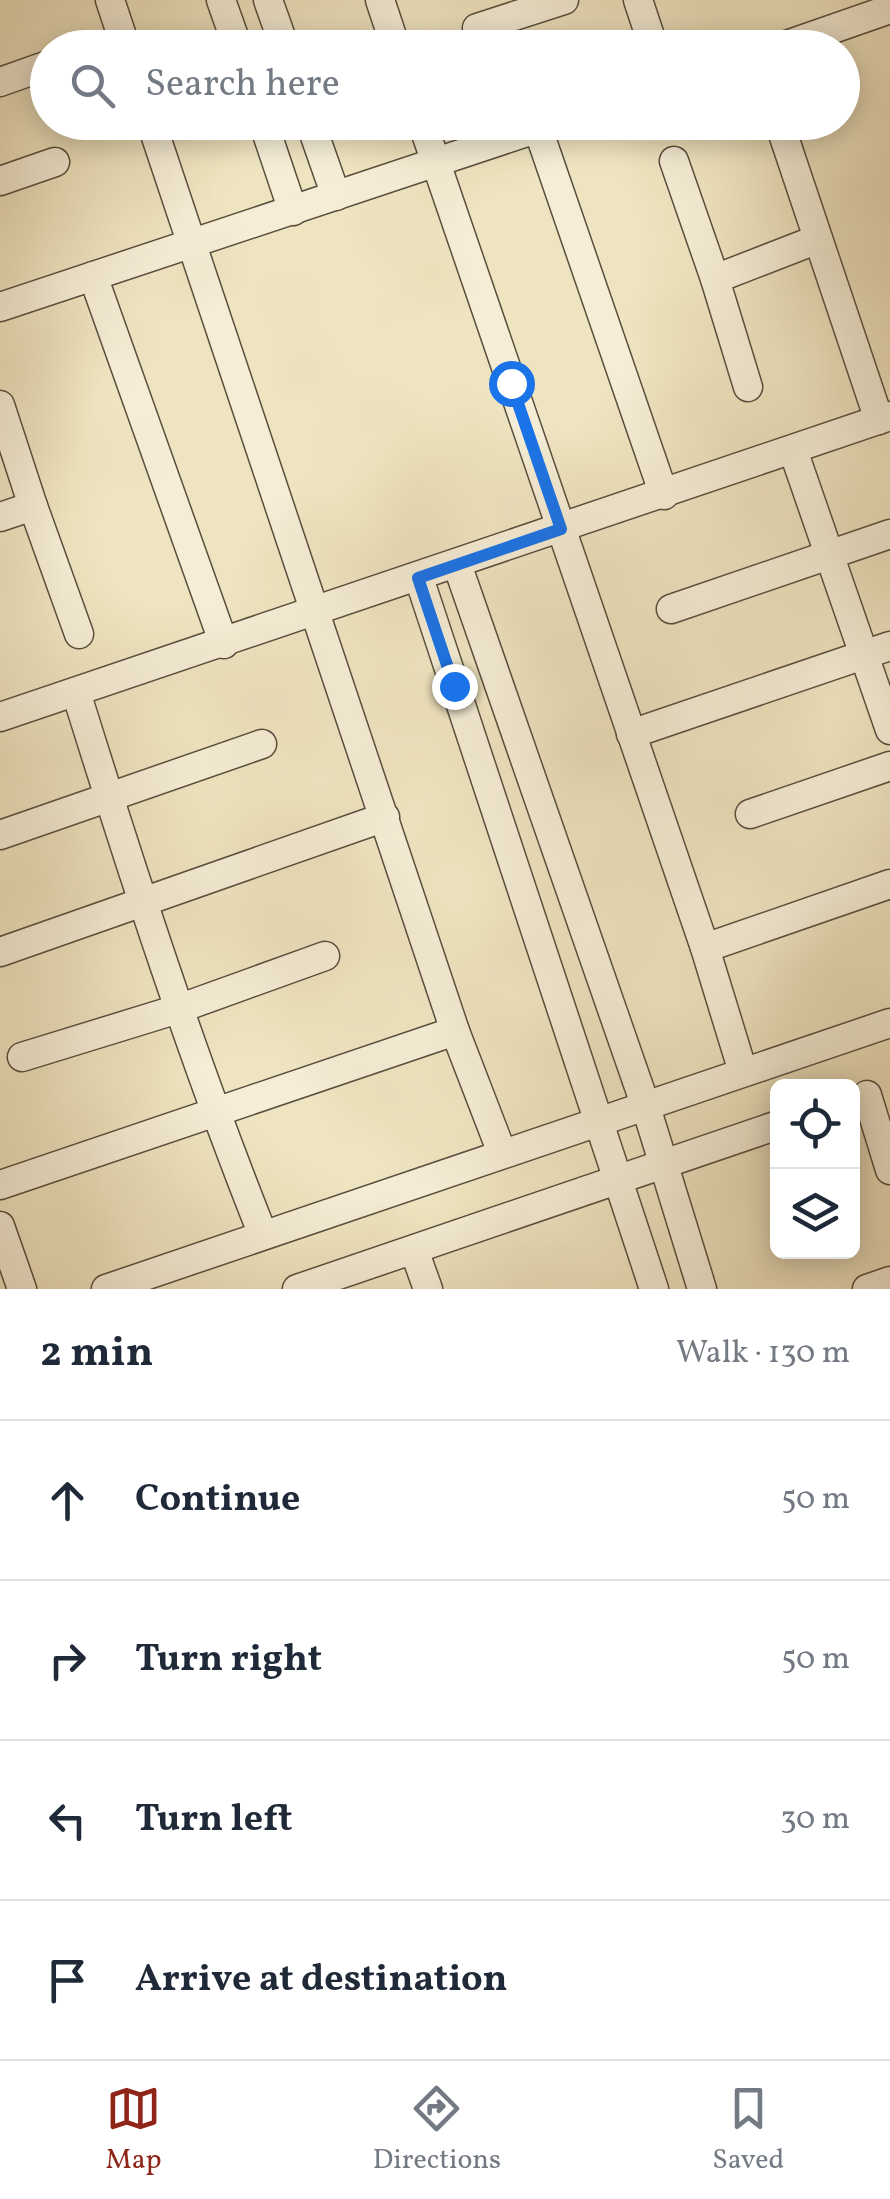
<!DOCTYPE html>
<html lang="en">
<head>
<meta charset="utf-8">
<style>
  :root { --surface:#fff; --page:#f6f6f7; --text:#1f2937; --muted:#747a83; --line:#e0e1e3; --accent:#8f2418 }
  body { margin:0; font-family:Vollkorn,serif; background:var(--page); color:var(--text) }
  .controls { position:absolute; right:30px; bottom:30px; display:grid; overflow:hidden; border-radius:15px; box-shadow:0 5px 25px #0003 }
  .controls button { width:90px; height:90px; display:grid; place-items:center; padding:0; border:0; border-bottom:2px solid var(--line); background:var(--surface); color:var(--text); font:50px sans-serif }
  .stop { position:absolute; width:30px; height:30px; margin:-22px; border:8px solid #1a73e8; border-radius:50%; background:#fff }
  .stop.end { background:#1a73e8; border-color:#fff; box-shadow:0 2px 10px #0008 }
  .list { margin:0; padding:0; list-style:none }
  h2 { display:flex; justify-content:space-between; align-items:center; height:130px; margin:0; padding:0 40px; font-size:42px }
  h2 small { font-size:32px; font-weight:400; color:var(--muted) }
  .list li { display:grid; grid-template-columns:65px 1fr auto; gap:30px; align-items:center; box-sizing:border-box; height:160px; padding:0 40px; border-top:2px solid var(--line) }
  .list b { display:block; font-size:38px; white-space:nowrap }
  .list em { font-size:32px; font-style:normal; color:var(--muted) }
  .icon { flex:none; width:55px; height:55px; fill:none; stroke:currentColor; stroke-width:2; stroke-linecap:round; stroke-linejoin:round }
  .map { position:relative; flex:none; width:890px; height:1289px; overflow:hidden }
  .search { position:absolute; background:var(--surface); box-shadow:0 5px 25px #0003; left:30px; right:30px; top:30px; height:110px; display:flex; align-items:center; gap:25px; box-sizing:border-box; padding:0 35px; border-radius:55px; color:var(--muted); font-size:38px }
  .sheet { height:770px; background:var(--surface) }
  nav { display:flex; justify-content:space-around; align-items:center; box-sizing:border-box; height:140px; border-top:2px solid var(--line); background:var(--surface); font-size:28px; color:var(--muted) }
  nav a { display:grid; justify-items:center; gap:5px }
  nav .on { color:var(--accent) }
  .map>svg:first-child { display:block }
</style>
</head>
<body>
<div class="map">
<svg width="890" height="1289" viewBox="0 0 890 1289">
  <rect width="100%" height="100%" fill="#efe4c0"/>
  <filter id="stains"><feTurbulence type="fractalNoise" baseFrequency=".002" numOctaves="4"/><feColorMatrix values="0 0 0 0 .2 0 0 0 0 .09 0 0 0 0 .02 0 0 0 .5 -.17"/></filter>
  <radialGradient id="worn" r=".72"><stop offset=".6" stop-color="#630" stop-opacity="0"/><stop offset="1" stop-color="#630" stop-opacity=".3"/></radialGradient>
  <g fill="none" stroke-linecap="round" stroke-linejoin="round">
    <defs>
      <g id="minor">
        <polyline points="110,0 126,48"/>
        <polyline points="221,0 238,48"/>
        <polyline points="268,0 285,48"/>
        <polyline points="380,0 396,48"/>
        <polyline points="638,0 654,48"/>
        <polyline points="477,28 564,0"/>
        <polyline points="778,48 890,9"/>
        <polyline points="0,82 48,65"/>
        <polyline points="151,122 455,1031 502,1153"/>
        <polyline points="263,122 293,211"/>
        <polyline points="310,122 336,196"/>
        <polyline points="422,122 705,948 743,1072"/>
        <polyline points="779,122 879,420"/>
        <polyline points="538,129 664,495"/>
        <polyline points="674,161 715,279 748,387"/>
        <polyline points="0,181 55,162"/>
        <polyline points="93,276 224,644"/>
        <polyline points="715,279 818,239"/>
        <polyline points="0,307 557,122"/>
        <polyline points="0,405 33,506 0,517"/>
        <polyline points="793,450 890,730"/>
        <polyline points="33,506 79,634"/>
        <polyline points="457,564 646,1107 702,1289"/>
        <polyline points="419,578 654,1289"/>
        <polyline points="671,609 890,534"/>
        <path d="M76,692c57,183 116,365 187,543"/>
        <polyline points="0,717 890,416"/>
        <polyline points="631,734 890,646"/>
        <polyline points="750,814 890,766"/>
        <polyline points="0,835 262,744"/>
        <polyline points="705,948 890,884"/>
        <polyline points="0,952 385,817"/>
        <polyline points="22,1057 178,1009 325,956"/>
        <polyline points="867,1095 890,1170"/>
        <polyline points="0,1185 455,1031"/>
        <polyline points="0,1226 22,1289"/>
        <polyline points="414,1250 428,1289"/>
        <polyline points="106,1289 890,1023"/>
        <polyline points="297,1289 778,1125"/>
        <polyline points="867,1289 890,1281"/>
      </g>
    </defs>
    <use href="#minor" stroke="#5a4e3f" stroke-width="31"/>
    <use href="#minor" stroke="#f5edd6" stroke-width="28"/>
  </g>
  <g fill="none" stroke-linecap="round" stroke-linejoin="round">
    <polyline stroke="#1a73e8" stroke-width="12" points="454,686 418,578 561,529 511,383"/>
  </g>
  <rect width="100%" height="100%" filter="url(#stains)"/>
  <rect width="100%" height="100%" fill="url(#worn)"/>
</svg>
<div class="controls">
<button><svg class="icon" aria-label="locate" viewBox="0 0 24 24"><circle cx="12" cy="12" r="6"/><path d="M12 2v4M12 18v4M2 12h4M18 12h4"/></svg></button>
<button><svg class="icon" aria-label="layers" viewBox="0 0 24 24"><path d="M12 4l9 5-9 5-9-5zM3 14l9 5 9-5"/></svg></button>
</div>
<div class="stop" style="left:511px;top:383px"></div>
<div class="stop end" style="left:454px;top:686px"></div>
<div class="search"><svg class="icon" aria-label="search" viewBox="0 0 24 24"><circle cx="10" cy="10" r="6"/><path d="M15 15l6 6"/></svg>Search here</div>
</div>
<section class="sheet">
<h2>2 min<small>Walk · 130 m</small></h2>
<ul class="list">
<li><svg class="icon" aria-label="ahead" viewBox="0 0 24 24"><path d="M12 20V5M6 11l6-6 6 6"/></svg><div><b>Continue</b></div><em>50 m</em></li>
<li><svg class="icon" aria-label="right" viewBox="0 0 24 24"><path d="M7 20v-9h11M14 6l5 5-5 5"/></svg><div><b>Turn right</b></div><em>50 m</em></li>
<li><svg class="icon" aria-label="left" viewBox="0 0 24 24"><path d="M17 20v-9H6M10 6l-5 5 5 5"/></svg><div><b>Turn left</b></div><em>30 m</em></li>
<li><svg class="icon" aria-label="arrive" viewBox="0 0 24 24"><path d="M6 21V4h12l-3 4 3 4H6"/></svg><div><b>Arrive at destination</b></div></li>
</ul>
</section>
<nav>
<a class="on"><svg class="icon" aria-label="map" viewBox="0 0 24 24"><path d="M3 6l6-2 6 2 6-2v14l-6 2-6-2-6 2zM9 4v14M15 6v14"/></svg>Map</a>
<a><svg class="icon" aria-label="directions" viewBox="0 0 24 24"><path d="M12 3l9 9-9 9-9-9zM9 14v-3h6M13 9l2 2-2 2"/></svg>Directions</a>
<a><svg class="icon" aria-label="saved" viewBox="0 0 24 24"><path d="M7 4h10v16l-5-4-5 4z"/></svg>Saved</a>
</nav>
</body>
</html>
